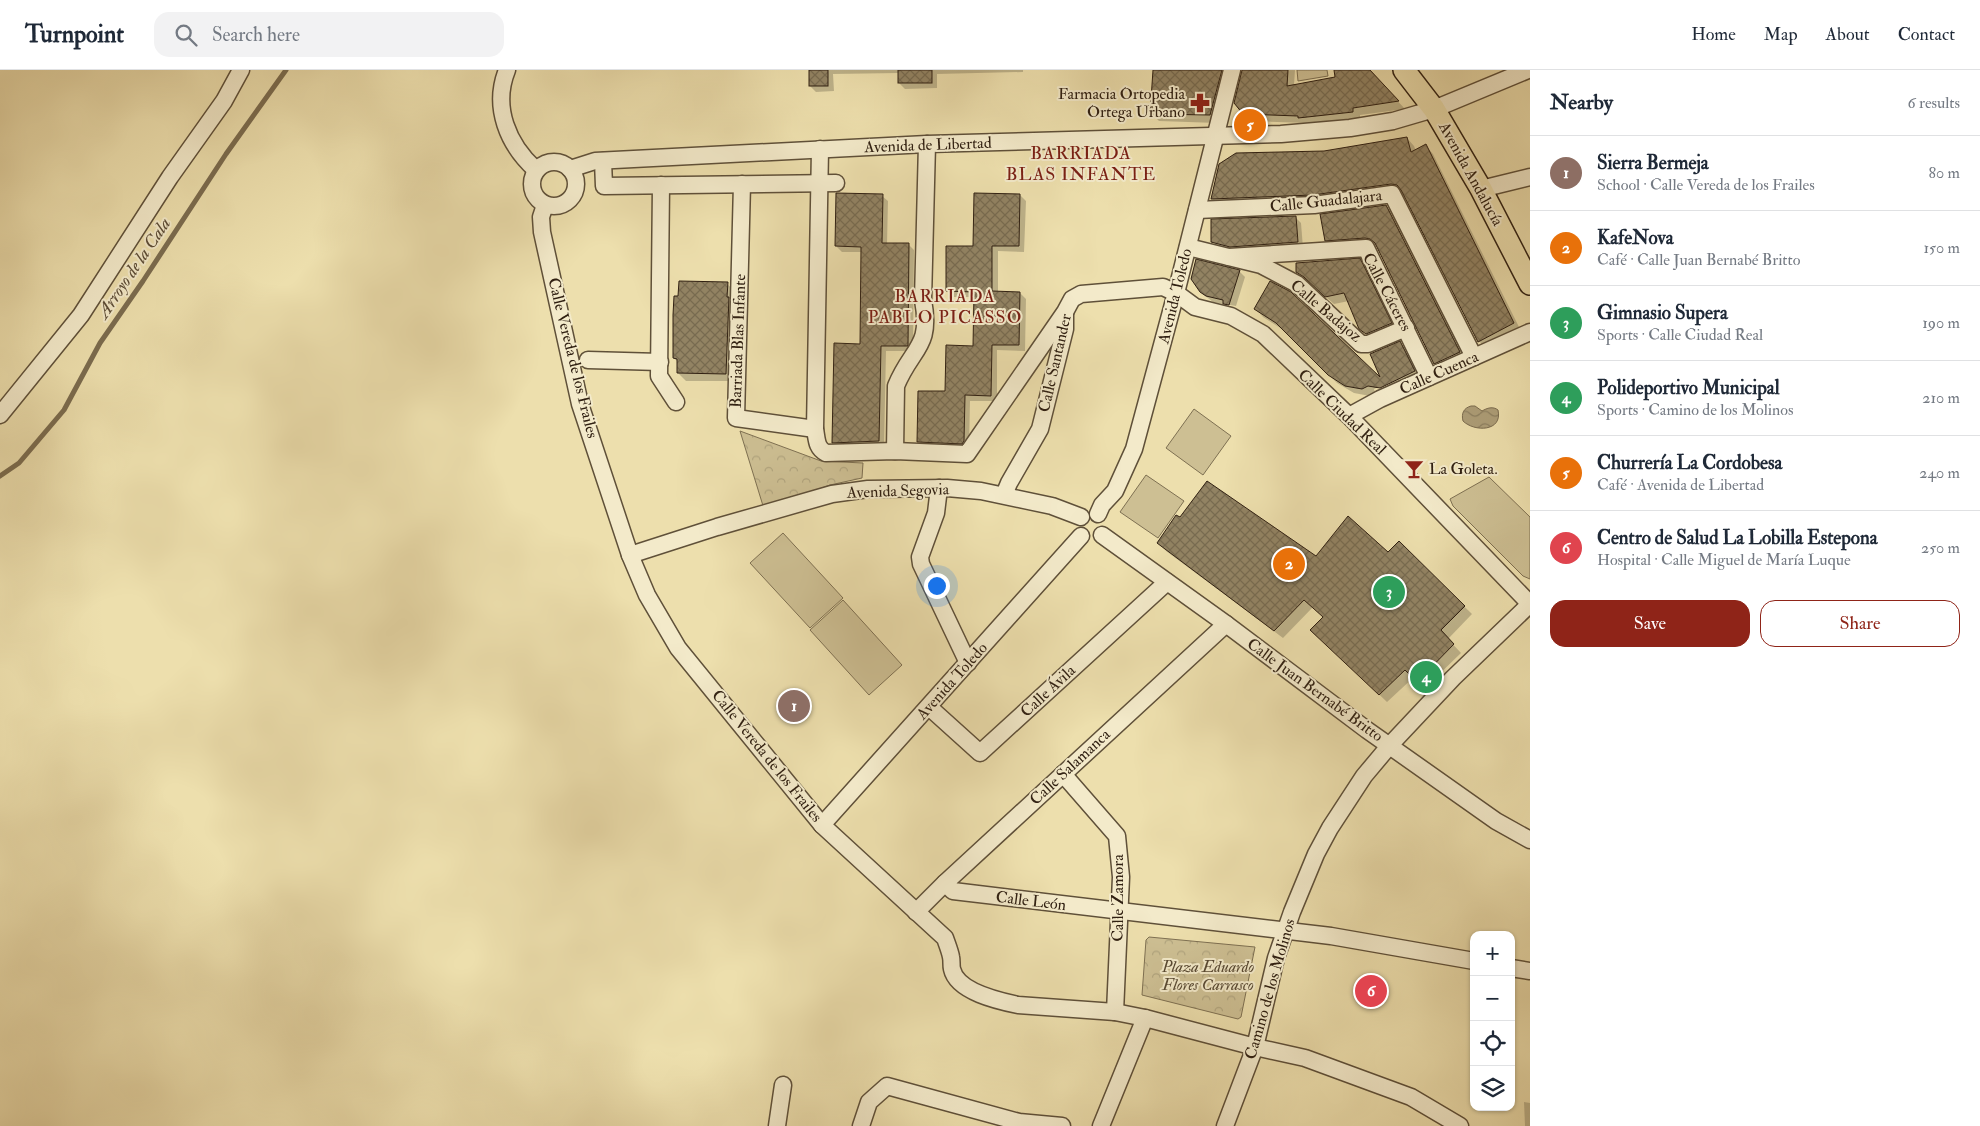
<!DOCTYPE html>
<html lang="en">
<head>
<meta charset="utf-8">
<style>
  :root { --surface:#fff; --page:#f2f2f3; --text:#1f2937; --muted:#747a83; --line:#e0e1e3; --accent:#8f2418 }
  body { margin:0; font-family:"IM FELL Double Pica",serif; background:var(--page); color:var(--text) }
  .controls { position:absolute; right:15px; bottom:15px; display:grid; overflow:hidden; border-radius:10px; box-shadow:0 1px 4px #0004 }
  .controls button { width:45px; height:45px; display:grid; place-items:center; padding:0; border:0; border-bottom:1px solid var(--line); background:var(--surface); color:var(--text); font:25px sans-serif }
  .you { position:absolute; left:936px; top:515px; width:18px; height:18px; margin:-12px; border:4px solid #fff; border-radius:50%; background:#1a73e8; box-shadow:0 0 0 8px #1a73e833 }
  .badge { display:grid; place-items:center; width:32px; height:32px; border-radius:50%; background:var(--accent); color:#fff; font-size:16px; font-weight:700 }
  .pin { position:absolute; translate:-50% -50%; border:2px solid #fff; box-shadow:0 1px 5px #0006 }
  .list { margin:0; padding:0; list-style:none }
  h2 { display:flex; justify-content:space-between; align-items:center; height:65px; margin:0; padding:0 20px; font-size:21px }
  h2 small { font-size:16px; font-weight:400; color:var(--muted) }
  .list li { display:grid; grid-template-columns:32px 1fr auto; gap:15px; align-items:center; box-sizing:border-box; height:75px; padding:0 20px; border-top:1px solid var(--line) }
  .list b { display:block; font-size:19px; white-space:nowrap }
  .list p { margin:0; font-size:16px; white-space:nowrap; color:var(--muted) }
  .list em { font-size:16px; font-style:normal; color:var(--muted) }
  .actions { display:flex; gap:10px; padding:15px 20px }
  .actions a { flex:1; padding:11px 0; border:1px solid var(--accent); border-radius:15px; text-align:center; font-size:18px; color:var(--accent) }
  .actions .main { background:var(--accent); color:#fff }
  .icon { flex:none; width:28px; height:28px; fill:none; stroke:currentColor; stroke-width:2; stroke-linecap:round; stroke-linejoin:round }
  .map { position:relative; flex:none; width:1530px; height:1056px; overflow:hidden }
  header { display:flex; align-items:center; gap:30px; box-sizing:border-box; height:70px; padding:0 25px; background:var(--surface); border-bottom:1px solid var(--line) }
  header strong { font-size:24px }
  nav { display:flex; gap:28px; margin-inline-start:auto; font-size:18px }
  .search { width:350px; height:45px; background:var(--page); display:flex; align-items:center; gap:12px; box-sizing:border-box; padding:0 18px; border-radius:15px; color:var(--muted); font-size:19px }
  main { display:flex }
  aside { flex:1; background:var(--surface) }
  .map>svg:first-child { display:block }
</style>
</head>
<body>
<header>
<strong>Turnpoint</strong>
<div class="search"><svg class="icon" aria-label="search" viewBox="0 0 24 24"><circle cx="10" cy="10" r="6"/><path d="M15 15l6 6"/></svg>Search here</div>
<nav><a>Home</a><a>Map</a><a>About</a><a>Contact</a></nav>
</header>
<main>
<div class="map">
<svg width="1530" height="1056" viewBox="0 0 1530 1056">
  <defs>
    <pattern id="park-crowns" width="20" height="18" patternUnits="userSpaceOnUse" patternTransform="scale(1.25)"><rect width="20" height="18" fill="#cdbf93"/><path d="M2 6a3 3 0 1 1 6 0M12 15a3 3 0 1 1 6 0" fill="none" stroke="#b0a47e"/></pattern>
    <pattern id="water-waves" width="16" height="10" patternUnits="userSpaceOnUse" patternTransform="scale(1.25)"><rect width="16" height="10" fill="#ad9e78"/><path d="M0 5q4-4 8 0t8 0" fill="none" stroke="#8d8061"/></pattern>
    <pattern id="building-cross-hatch" width="8" height="8" patternUnits="userSpaceOnUse" patternTransform="scale(1.25)"><rect width="8" height="8" fill="#928363"/><path d="M0 0l8 8M0 8l8-8" fill="none" stroke="#786b50"/></pattern>
  </defs>
  <rect width="100%" height="100%" fill="#eddfad"/>
  <filter id="stains"><feTurbulence type="fractalNoise" baseFrequency=".004" numOctaves="4"/><feColorMatrix values="0 0 0 0 .2 0 0 0 0 .09 0 0 0 0 .02 0 0 0 .5 -.17"/></filter>
  <radialGradient id="worn" r=".72"><stop offset=".6" stop-color="#630" stop-opacity="0"/><stop offset="1" stop-color="#630" stop-opacity=".3"/></radialGradient>
  <g fill="url(#park-crowns)" stroke="#7e7052">
    <polygon points="740,361 821,391 863,393 862,408 830,415 764,439"/>
    <polygon points="1149,867 1255,877 1241,947 1238,949 1142,925 1146,870"/>
  </g>
  <g fill="#cdbf93" stroke="#7e7052">
    <polygon points="1297,0 1327,0 1328,6 1298,11"/>
    <polygon points="1194,339 1231,366 1203,405 1166,378"/>
    <polygon points="1146,405 1184,431 1158,468 1120,442"/>
    <polygon points="1489,407 1530,447 1530,509 1523,506 1453,436 1450,429"/>
    <polygon points="783,463 843,528 810,558 750,493"/>
    <polygon points="843,530 902,595 869,625 810,560"/>
  </g>
  <path fill="url(#water-waves)" stroke="#7b6c4f" d="M1471,336h4l7,5c5,-3 11,-5 16,-1 5,22 -24,22 -35,11 -2,-8 1,-13 8,-15z"/>
  <g fill="#0003" fill-rule="evenodd">
    <polygon points="810,0 1023,0 1023,2 937,4 937,18 905,19 899,13 899,3 833,4 834,21 816,22 810,16"/>
    <polygon points="1154,0 1235,0 1217,53 1159,51 1151,43"/>
    <polygon points="1242,0 1295,0 1294,15 1337,8 1335,0 1369,0 1405,39 1360,45 1360,49 1307,56 1305,53 1252,51 1244,43"/>
    <polygon points="1407,68 1414,76 1416,81 1426,76 1433,84 1521,261 1486,279 1479,271 1404,122 1220,137 1212,129 1220,95 1324,83"/>
    <polygon points="1020,125 1026,131 1024,182 998,181 998,223 1020,223 1026,229 1025,281 997,280 997,331 970,331 969,377 924,377 919,371 974,277 975,227 953,227 948,221 974,177"/>
    <polygon points="882,126 888,131 887,174 909,175 914,180 913,281 886,281 884,377 838,378 833,372 861,276 862,182 842,182 836,176"/>
    <polygon points="1386,136 1394,144 1467,289 1443,301 1435,293 1378,176 1334,178 1327,170"/>
    <polygon points="1295,147 1301,153 1303,178 1236,182 1218,178 1213,172"/>
    <polygon points="1359,190 1367,198 1398,261 1374,271 1360,258 1349,231 1334,234 1297,202"/>
    <polygon points="1239,201 1245,207 1236,236 1213,232 1200,222"/>
    <polygon points="727,214 735,221 733,311 686,311 678,303 678,292 674,288"/>
    <path d="M1256,239l128,73 16,-39 8,7 14,29 -52,17 -16,-3 -17,-10 -52,-52 -22,-14zM1388,313l1,2 -14,7 -1,-3z"/>
    <polygon points="1159,473 1317,488 1388,484 1399,473 1472,544 1448,569 1461,583 1425,618 1414,607 1387,632 1319,567 1324,548 1313,537 1283,568 1166,481"/>
    <polygon points="1524,1032 1530,1033 1530,1056 1525,1056"/>
  </g>
  <g fill="none" stroke-linecap="round" stroke-linejoin="round">
    <polyline stroke="#7b6c4f" stroke-width="5" points="0,406 19,393 64,340 100,273 143,211 226,84 286,0"/>
  </g>
  <g fill="url(#building-cross-hatch)" stroke="#302012">
    <rect x="809" y="0" width="19" height="16"/>
    <rect x="898" y="0" width="34" height="13"/>
    <polygon points="1153,0 1222,0 1210,45 1150,44"/>
    <polygon points="1242,0 1288,0 1287,16 1335,7 1334,0 1370,0 1399,31 1353,38 1353,42 1298,48 1298,46 1243,44 1234,33"/>
    <polygon points="1407,67 1411,82 1426,74 1514,253 1478,272 1401,120 1397,115 1391,114 1313,125 1211,129 1219,94 1236,83 1324,81"/>
    <polygon points="836,123 883,124 882,173 909,173 908,276 881,276 879,371 832,373 834,273 860,274 861,177 835,176"/>
    <polygon points="974,123 1020,124 1019,176 992,176 992,221 1020,222 1019,275 992,275 991,326 965,325 964,371 962,374 917,372 918,321 945,321 946,275 973,276 974,222 946,221 946,176 973,176"/>
    <polygon points="1386,135 1460,282 1434,294 1375,173 1370,169 1365,168 1325,171 1320,144"/>
    <polygon points="1296,146 1298,172 1230,177 1211,172 1211,149"/>
    <polygon points="1360,188 1392,253 1366,264 1359,259 1344,223 1325,227 1304,207 1296,202 1296,193"/>
    <polygon points="1196,189 1240,200 1229,235 1223,234 1223,230 1206,226 1200,222 1191,209"/>
    <polygon points="679,211 728,212 727,227 729,227 726,304 677,303 677,289 673,288 673,245 674,226 678,226"/>
    <polygon points="1270,211 1291,222 1380,307 1370,284 1400,271 1415,301 1380,318 1368,316 1362,319 1345,316 1328,305 1276,253 1254,239"/>
    <polygon points="1207,411 1316,486 1348,446 1388,482 1399,471 1465,536 1441,560 1454,574 1417,612 1405,600 1379,625 1310,560 1323,547 1304,530 1274,561 1157,473 1176,445 1180,447"/>
  </g>
  <g fill="none" stroke-linecap="round" stroke-linejoin="round">
    <defs>
      <g id="minor">
        <path d="M507,0c-15,37 1,75 29,100"/>
        <path d="M820,79l-5,280c2,10 1,19 11,24l69,-2 72,3 98,-142 7,-13 9,-5 82,-7 13,6 19,14 36,9 32,18 86,82 181,188"/>
        <polyline points="603,91 604,116 836,113"/>
        <circle cx="554" cy="114" r="22"/>
        <polyline points="570,99 595,91 927,74 1281,64 1350,58 1393,51 1434,39 1528,0"/>
        <polyline points="742,114 736,348 815,359"/>
        <polyline points="661,115 659,306 676,332"/>
        <polyline points="1481,119 1530,107"/>
        <path d="M545,135l-4,12 1,15 38,172 50,151 17,40 31,53 144,177 123,113c2,6 5,13 6,19 1,4 0,8 1,12 5,23 47,32 66,36l97,7 30,6 110,29 50,11 106,39 49,29"/>
        <polyline points="1197,140 1314,135 1392,124 1474,287"/>
        <polyline points="1188,177 1261,195 1297,214 1361,274 1368,274 1406,258"/>
        <polyline points="1229,187 1366,178 1429,307"/>
        <polyline points="588,290 660,292"/>
        <polyline points="0,345 81,245 170,107 224,31 241,0"/>
        <polyline points="1349,346 1380,329 1530,262"/>
        <path d="M895,381l1,-65c16,-39 36,-38 27,-86l4,-156"/>
        <polyline points="939,418 936,443 920,487 921,494 968,593"/>
        <polyline points="1004,425 1009,413 1040,359 1065,259 1065,243"/>
        <polyline points="1098,444 1102,435 1115,421 1134,379 1176,223 1232,0"/>
        <polyline points="1102,465 1226,554 1367,660 1496,751 1530,770"/>
        <polyline points="630,485 717,457 832,424 868,419 947,418 981,421 1052,436 1081,447"/>
        <polyline points="929,637 980,683 1167,512"/>
        <polyline points="1063,704 1117,766 1121,807 1115,942"/>
        <polyline points="822,755 1081,466"/>
        <polyline points="945,813 953,821 1331,866 1474,891"/>
        <polyline points="916,842 945,813 1226,554"/>
        <polyline points="1511,898 1530,901"/>
        <polyline points="777,1056 783,1015"/>
        <polyline points="861,1056 869,1032 887,1016 1019,1052 1062,1056"/>
        <polyline points="1101,1056 1145,948"/>
        <polyline points="1225,1056 1255,977 1276,888 1292,842 1316,784 1330,758 1364,706 1390,675 1453,608 1530,534"/>
      </g>
      <polyline id="major" points="1404,0 1434,39 1481,119 1530,214"/>
    </defs>
    <use href="#minor" stroke="#5f5039" stroke-width="19"/>
    <use href="#major" stroke="#302012" stroke-width="24"/>
    <use href="#minor" stroke="#f3eaca" stroke-width="16"/>
    <use href="#major" stroke="#eddfad" stroke-width="21"/>
  </g>
  <defs>
    <symbol id="pharmacy-bare" viewBox="-9 -9 18 18"><path d="M-2-6h4v4h4v4h-4v4h-4v-4h-4v-4h4Z" fill="#8f2418" stroke="#f3eaca" stroke-width="2.5" paint-order="stroke"/></symbol>
    <symbol id="bar-bare" viewBox="-9 -9 18 18"><path d="M-6-5H6L.8 .8V4.5H3.5V6h-7V4.5H-.8V.8Z" fill="#8f2418" stroke="#f3eaca" stroke-width="2.5" paint-order="stroke"/></symbol>
  </defs>
  <g fill-rule="evenodd">
    <use href="#pharmacy-bare" x="1186" y="19" width="28" height="28"/>
    <use href="#bar-bare" x="1400" y="385" width="28" height="28"/>
  </g>
  <g text-anchor="middle" dominant-baseline="central" stroke-width="4" stroke-linejoin="round" paint-order="stroke">
    <g font-size="16" fill="#302012" stroke="#f3eaca" text-anchor="end">
      <text x="1185" y="24">Farmacia Ortopedia<tspan x="1185" dy="18">Ortega Urbano</tspan></text>
      <text x="1429" y="399" text-anchor="start">La Goleta.</text>
    </g>
    <g font-size="16" fill="#302012" stroke="#f3eaca">
      <text transform="translate(928 75) rotate(-2)">Avenida de Libertad</text>
      <text transform="translate(1471 104) rotate(61)">Avenida Andalucía</text>
      <text transform="translate(1326 131) rotate(-6)">Calle Guadalajara</text>
      <text transform="translate(1387 222) rotate(62)">Calle Cáceres</text>
      <text transform="translate(1175 226) rotate(-76)">Avenida Toledo</text>
      <text transform="translate(1326 241) rotate(40)">Calle Badajoz</text>
      <text transform="translate(738 271) rotate(-88)">Barriada Blas Infante</text>
      <text transform="translate(573 288) rotate(76)">Calle Vereda de los Frailes</text>
      <text transform="translate(1055 293) rotate(-77)">Calle Santander</text>
      <text transform="translate(1439 303) rotate(-24)">Calle Cuenca</text>
      <text transform="translate(1342 342) rotate(44)">Calle Ciudad Real</text>
      <text transform="translate(898 421) rotate(-2)">Avenida Segovia</text>
      <text transform="translate(952 611) rotate(-48)">Avenida Toledo</text>
      <text transform="translate(1315 620) rotate(36)">Calle Juan Bernabé Britto</text>
      <text transform="translate(1048 621) rotate(-43)">Calle Ávila</text>
      <text transform="translate(767 686) rotate(51)">Calle Vereda de los Frailes</text>
      <text transform="translate(1070 697) rotate(-43)">Calle Salamanca</text>
      <text transform="translate(1118 828) rotate(-90)">Calle Zamora</text>
      <text transform="translate(1031 831) rotate(7)">Calle León</text>
      <text transform="translate(1270 919) rotate(-74)">Camino de los Molinos</text>
    </g>
    <g font-size="16" font-style="italic" fill="#574832" stroke="#f3eaca">
      <text x="1208" y="897">Plaza Eduardo<tspan x="1208" dy="18">Flores Carrasco</tspan></text>
    </g>
    <g font-size="18" letter-spacing="1" fill="#7a1f14" stroke="#f3eaca">
      <text x="1081" y="83">BARRIADA<tspan x="1081" dy="21">BLAS INFANTE</tspan></text>
      <text x="945" y="226">BARRIADA<tspan x="945" dy="21">PABLO PICASSO</tspan></text>
    </g>
    <g font-size="18" font-style="italic" fill="#5c4c36" stroke="#f3eaca">
      <text transform="translate(134 198) rotate(-56)">Arroyo de la Cala</text>
    </g>
  </g>
  <rect width="100%" height="100%" filter="url(#stains)"/>
  <rect width="100%" height="100%" fill="url(#worn)"/>
</svg>
<div class="controls">
<button>+</button>
<button>−</button>
<button><svg class="icon" aria-label="locate" viewBox="0 0 24 24"><circle cx="12" cy="12" r="6"/><path d="M12 2v4M12 18v4M2 12h4M18 12h4"/></svg></button>
<button><svg class="icon" aria-label="layers" viewBox="0 0 24 24"><path d="M12 4l9 5-9 5-9-5zM3 14l9 5 9-5"/></svg></button>
</div>
<div class="you"></div>
<div class="pin badge" style="left:794px;top:636px;background:#8d6e63">1</div>
<div class="pin badge" style="left:1289px;top:494px;background:#e8710a">2</div>
<div class="pin badge" style="left:1389px;top:522px;background:#2e9e5b">3</div>
<div class="pin badge" style="left:1426px;top:607px;background:#2e9e5b">4</div>
<div class="pin badge" style="left:1250px;top:55px;background:#e8710a">5</div>
<div class="pin badge" style="left:1371px;top:921px;background:#e0444e">6</div>
</div>
<aside>
<h2>Nearby<small>6 results</small></h2>
<ul class="list">
<li><span class="badge" style="background:#8d6e63">1</span><div><b>Sierra Bermeja</b><p>School · Calle Vereda de los Frailes</p></div><em>80 m</em></li>
<li><span class="badge" style="background:#e8710a">2</span><div><b>KafeNova</b><p>Café · Calle Juan Bernabé Britto</p></div><em>150 m</em></li>
<li><span class="badge" style="background:#2e9e5b">3</span><div><b>Gimnasio Supera</b><p>Sports · Calle Ciudad Real</p></div><em>190 m</em></li>
<li><span class="badge" style="background:#2e9e5b">4</span><div><b>Polideportivo Municipal</b><p>Sports · Camino de los Molinos</p></div><em>210 m</em></li>
<li><span class="badge" style="background:#e8710a">5</span><div><b>Churrería La Cordobesa</b><p>Café · Avenida de Libertad</p></div><em>240 m</em></li>
<li><span class="badge" style="background:#e0444e">6</span><div><b>Centro de Salud La Lobilla Estepona</b><p>Hospital · Calle Miguel de María Luque</p></div><em>250 m</em></li>
</ul>
<div class="actions"><a class="main">Save</a><a>Share</a></div>
</aside>
</main>
</body>
</html>
